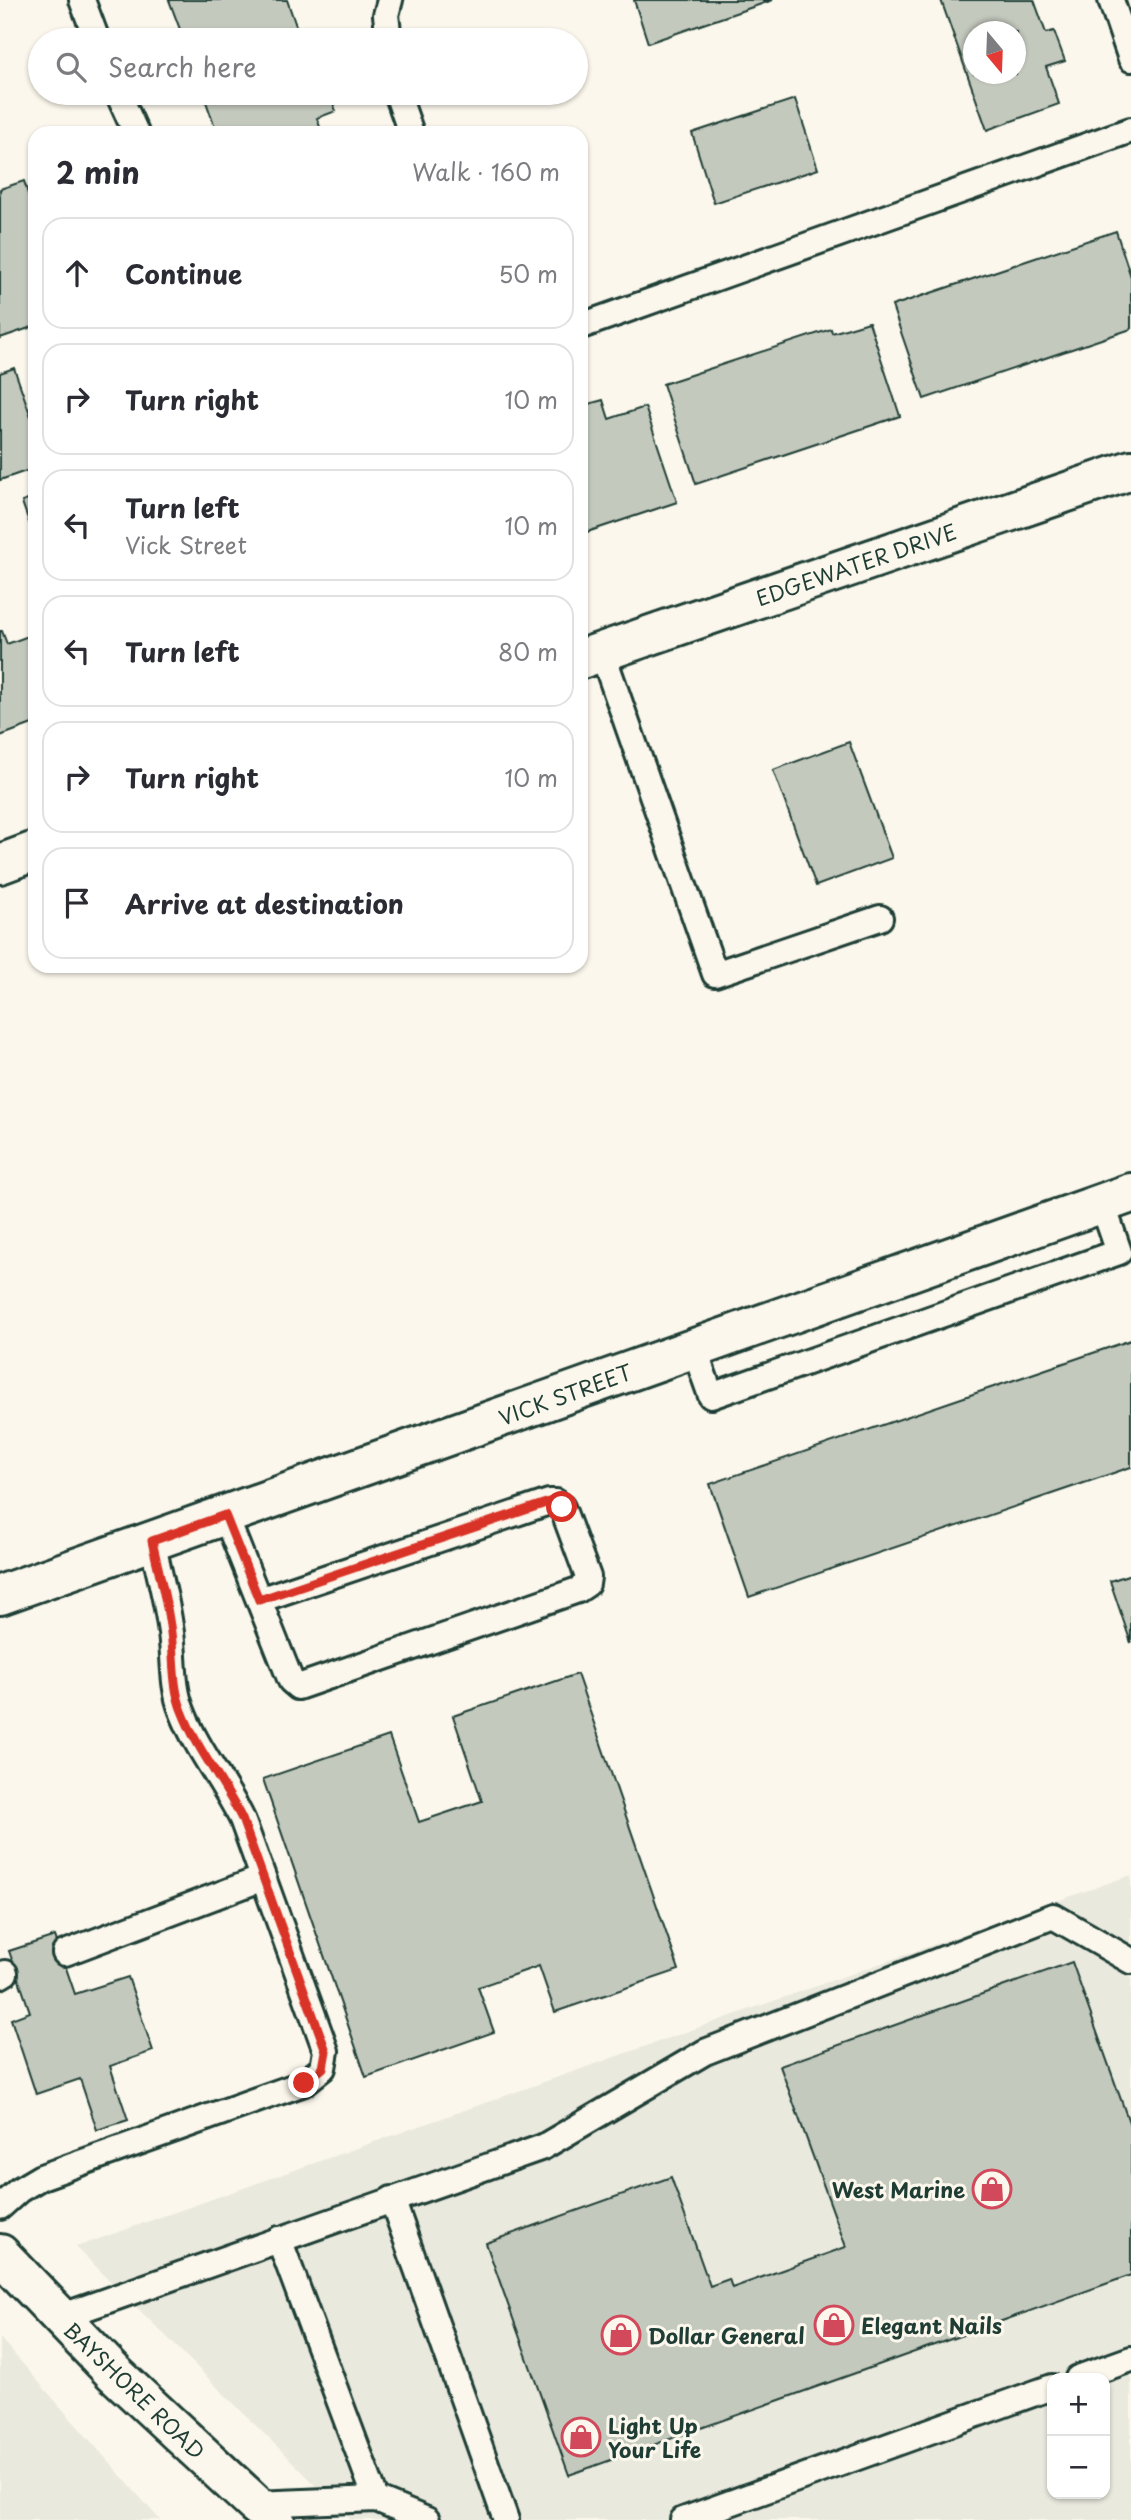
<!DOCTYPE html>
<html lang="en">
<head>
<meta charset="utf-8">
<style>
  :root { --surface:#fff; --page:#f7f7f7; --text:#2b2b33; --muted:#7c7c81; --line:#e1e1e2 }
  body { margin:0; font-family:"Playpen Sans",sans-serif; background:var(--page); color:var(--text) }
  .controls { position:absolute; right:21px; bottom:21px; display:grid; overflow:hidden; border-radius:14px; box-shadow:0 2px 5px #0004 }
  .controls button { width:63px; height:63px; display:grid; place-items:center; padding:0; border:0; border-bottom:2px solid var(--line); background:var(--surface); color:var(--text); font:35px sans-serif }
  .compass { position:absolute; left:963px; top:21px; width:63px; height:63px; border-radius:50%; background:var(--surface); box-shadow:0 2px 5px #0004; rotate:161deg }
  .stop { position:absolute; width:21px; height:21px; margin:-16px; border:5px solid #d93025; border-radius:50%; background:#fff }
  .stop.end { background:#d93025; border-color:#fff; box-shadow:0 2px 7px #0008 }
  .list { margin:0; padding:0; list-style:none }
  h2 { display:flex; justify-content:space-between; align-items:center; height:91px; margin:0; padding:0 28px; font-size:30px }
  h2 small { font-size:23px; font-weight:400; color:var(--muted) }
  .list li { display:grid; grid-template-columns:46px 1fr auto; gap:21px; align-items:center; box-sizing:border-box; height:112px; margin:0 14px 14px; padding:0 14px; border:2px solid var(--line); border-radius:21px }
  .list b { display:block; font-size:26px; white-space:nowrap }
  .list p { margin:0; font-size:23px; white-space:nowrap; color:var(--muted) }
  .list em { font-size:23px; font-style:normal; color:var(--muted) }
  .icon { flex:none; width:38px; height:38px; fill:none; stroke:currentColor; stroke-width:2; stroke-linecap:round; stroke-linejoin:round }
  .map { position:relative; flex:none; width:1131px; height:2520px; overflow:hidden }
  .search { position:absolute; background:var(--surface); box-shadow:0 2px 5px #0004; left:28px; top:28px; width:560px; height:77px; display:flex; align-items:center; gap:18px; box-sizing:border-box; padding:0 24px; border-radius:38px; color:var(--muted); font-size:26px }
  .panel { position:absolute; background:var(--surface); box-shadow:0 2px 5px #0004; left:28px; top:126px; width:560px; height:847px; border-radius:21px }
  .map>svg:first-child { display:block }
</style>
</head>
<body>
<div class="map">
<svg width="1131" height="2520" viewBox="0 0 1131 2520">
  <rect width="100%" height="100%" fill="#fbf7ec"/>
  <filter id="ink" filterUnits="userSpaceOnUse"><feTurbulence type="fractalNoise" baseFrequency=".0143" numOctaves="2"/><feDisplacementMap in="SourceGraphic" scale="14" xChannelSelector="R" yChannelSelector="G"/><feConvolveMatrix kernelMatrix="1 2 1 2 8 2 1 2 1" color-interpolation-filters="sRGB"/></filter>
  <g filter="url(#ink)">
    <g fill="#eae9de" fill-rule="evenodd">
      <path d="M1131,1875v645h-780l-275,-273zM1052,2378h53v116h-53z"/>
      <polygon points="0,2338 160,2520 0,2520"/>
    </g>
    <g fill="#c4c9be" stroke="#1f3d34" stroke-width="2" fill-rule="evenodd">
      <polygon points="169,0 287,0 301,40 184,40"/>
      <polygon points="634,0 773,0 648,43"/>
      <path d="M941,0h93l12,33 8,-2 11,30 -19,6 13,37 -72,26zM974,32h42v42h-42z"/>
      <polygon points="203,93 329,93 336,111 317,118 322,133 217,133"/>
      <polygon points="795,99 818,169 714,203 692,133"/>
      <polygon points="24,181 35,216 35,326 0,338 0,189"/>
      <polygon points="1116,231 1131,277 1131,329 924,399 892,306"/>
      <polygon points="869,322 900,416 696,484 663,384 831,329 832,333"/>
      <polygon points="14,368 35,428 35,468 0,480 0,373"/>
      <polygon points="603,400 609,419 645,407 677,502 581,534 581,406"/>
      <polygon points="35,497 35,539 22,502"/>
      <polygon points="0,631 2,631 7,644 31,635 35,646 35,723 0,736"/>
      <polygon points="849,742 892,858 816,886 773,770"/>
      <polygon points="1131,1340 1131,1467 749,1597 710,1484"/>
      <polygon points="1131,1574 1131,1643 1110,1581"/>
      <polygon points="577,1674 679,1970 555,2012 539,1966 478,1987 494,2032 366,2077 263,1779 389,1736 419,1822 482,1801 453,1716"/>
      <polygon points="55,1936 75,1994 128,1977 153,2051 110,2066 128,2120 97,2130 80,2079 36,2094 11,2019 30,2012 9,1951"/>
      <polygon points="1072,1962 1131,2128 1131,2275 569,2475 486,2243 671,2177 710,2286 729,2279 732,2288 846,2247 780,2066"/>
    </g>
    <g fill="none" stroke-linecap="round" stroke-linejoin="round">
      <defs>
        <g id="lane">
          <polyline points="82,0 97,40"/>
          <polyline points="1111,0 1131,59"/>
          <polyline points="389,40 386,15 390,0"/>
          <polyline points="118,93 136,133"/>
          <polyline points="397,93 411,133"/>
          <polyline points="581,326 1131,130"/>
          <polyline points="602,652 715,974 880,918"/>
          <polyline points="694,1348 711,1396 1119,1252 1102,1203"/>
          <polyline points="225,1515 291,1681 298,1687 578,1590 587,1584 588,1577 562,1507 556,1502 549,1502 259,1600"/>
          <polyline points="65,1953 263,1878"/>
          <polyline points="0,1976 5,1973"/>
          <polyline points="392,2199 506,2520"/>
          <path d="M0,2207l19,-17 22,-13 263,-94 19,-15 3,-17 -84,-232c-18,-37 -45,-69 -60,-108 -11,-27 -7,-58 -12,-85 -4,-29 -12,-57 -18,-85"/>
          <polyline points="279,2239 376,2499"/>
          <polyline points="60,2317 543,2147 705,2052 1053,1916 1131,1961"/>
          <polyline points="1078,2378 1131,2359"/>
          <polyline points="255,2504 376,2499 427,2520"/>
          <polyline points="683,2520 1052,2387"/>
        </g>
        <g id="street">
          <polyline points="0,1595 1131,1193"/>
          <polyline points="0,2254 114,2373 255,2504 275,2520"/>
        </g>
        <g id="secondary">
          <polyline points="581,659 1131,470"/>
          <polyline points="0,864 35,851"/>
        </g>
      </defs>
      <use href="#lane" stroke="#1f3d34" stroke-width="30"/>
      <use href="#street" stroke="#1f3d34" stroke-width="44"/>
      <use href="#secondary" stroke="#1f3d34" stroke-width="44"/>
      <use href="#lane" stroke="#fbf7ec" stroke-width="24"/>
      <use href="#street" stroke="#fbf7ec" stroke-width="38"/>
      <use href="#secondary" stroke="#fbf7ec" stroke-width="38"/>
    </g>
  </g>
  <g fill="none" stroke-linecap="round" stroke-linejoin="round" filter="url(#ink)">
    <path stroke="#d93025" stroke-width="9" d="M304,2083l19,-15 3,-17 -84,-232c-18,-37 -45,-69 -60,-108 -11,-27 -7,-58 -12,-85 -4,-29 -12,-57 -18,-85l73,-26 34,85 290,-98h7l6,5"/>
  </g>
  <defs>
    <symbol id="shop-ring" viewBox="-11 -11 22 22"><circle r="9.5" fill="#fbf7ec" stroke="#d1495b" stroke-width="1.5"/><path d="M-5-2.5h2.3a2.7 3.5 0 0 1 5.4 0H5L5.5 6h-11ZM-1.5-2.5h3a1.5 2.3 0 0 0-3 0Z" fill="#d1495b"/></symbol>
  </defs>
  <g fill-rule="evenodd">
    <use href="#shop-ring" x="970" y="2167" width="44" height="44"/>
    <use href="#shop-ring" x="812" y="2303" width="44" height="44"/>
    <use href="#shop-ring" x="599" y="2313" width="44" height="44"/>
    <use href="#shop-ring" x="559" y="2415" width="44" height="44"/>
  </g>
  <g text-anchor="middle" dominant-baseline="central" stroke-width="6" stroke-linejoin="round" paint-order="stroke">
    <g font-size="21" fill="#1f3d34" stroke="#fbf7ec">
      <text transform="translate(856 564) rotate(-19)">EDGEWATER DRIVE</text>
      <text transform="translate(565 1394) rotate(-20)">VICK STREET</text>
      <text transform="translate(135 2390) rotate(44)">BAYSHORE ROAD</text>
    </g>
    <g font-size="21" font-weight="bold" fill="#1f3d34" stroke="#fbf7ec" text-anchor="start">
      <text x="965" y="2189" text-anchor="end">West Marine</text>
      <text x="861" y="2325">Elegant Nails</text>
      <text x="648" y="2335">Dollar General</text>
      <text x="608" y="2425">Light Up<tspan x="608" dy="24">Your Life</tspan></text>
    </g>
  </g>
</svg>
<div class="controls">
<button>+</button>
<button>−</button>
</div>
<svg class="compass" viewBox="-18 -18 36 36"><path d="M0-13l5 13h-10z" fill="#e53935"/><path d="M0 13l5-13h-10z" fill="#7c7c81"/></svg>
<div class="stop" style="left:562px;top:1507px"></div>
<div class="stop end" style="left:304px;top:2083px"></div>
<div class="search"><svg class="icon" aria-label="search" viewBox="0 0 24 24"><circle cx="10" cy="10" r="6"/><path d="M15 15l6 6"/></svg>Search here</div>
<section class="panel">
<h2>2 min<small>Walk · 160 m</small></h2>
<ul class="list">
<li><svg class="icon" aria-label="ahead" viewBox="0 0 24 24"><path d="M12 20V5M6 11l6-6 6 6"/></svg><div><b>Continue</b></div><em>50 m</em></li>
<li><svg class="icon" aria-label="right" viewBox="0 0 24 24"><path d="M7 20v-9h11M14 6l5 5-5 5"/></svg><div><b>Turn right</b></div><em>10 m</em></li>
<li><svg class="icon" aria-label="left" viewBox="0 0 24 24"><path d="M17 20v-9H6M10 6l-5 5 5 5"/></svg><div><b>Turn left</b><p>Vick Street</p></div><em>10 m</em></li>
<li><svg class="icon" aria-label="left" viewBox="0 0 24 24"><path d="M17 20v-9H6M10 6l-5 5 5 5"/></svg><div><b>Turn left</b></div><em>80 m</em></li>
<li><svg class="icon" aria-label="right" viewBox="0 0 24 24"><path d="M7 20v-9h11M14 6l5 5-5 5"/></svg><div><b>Turn right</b></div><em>10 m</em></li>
<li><svg class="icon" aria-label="arrive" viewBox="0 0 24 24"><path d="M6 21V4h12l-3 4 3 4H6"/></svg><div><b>Arrive at destination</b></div></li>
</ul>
</section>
</div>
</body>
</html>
